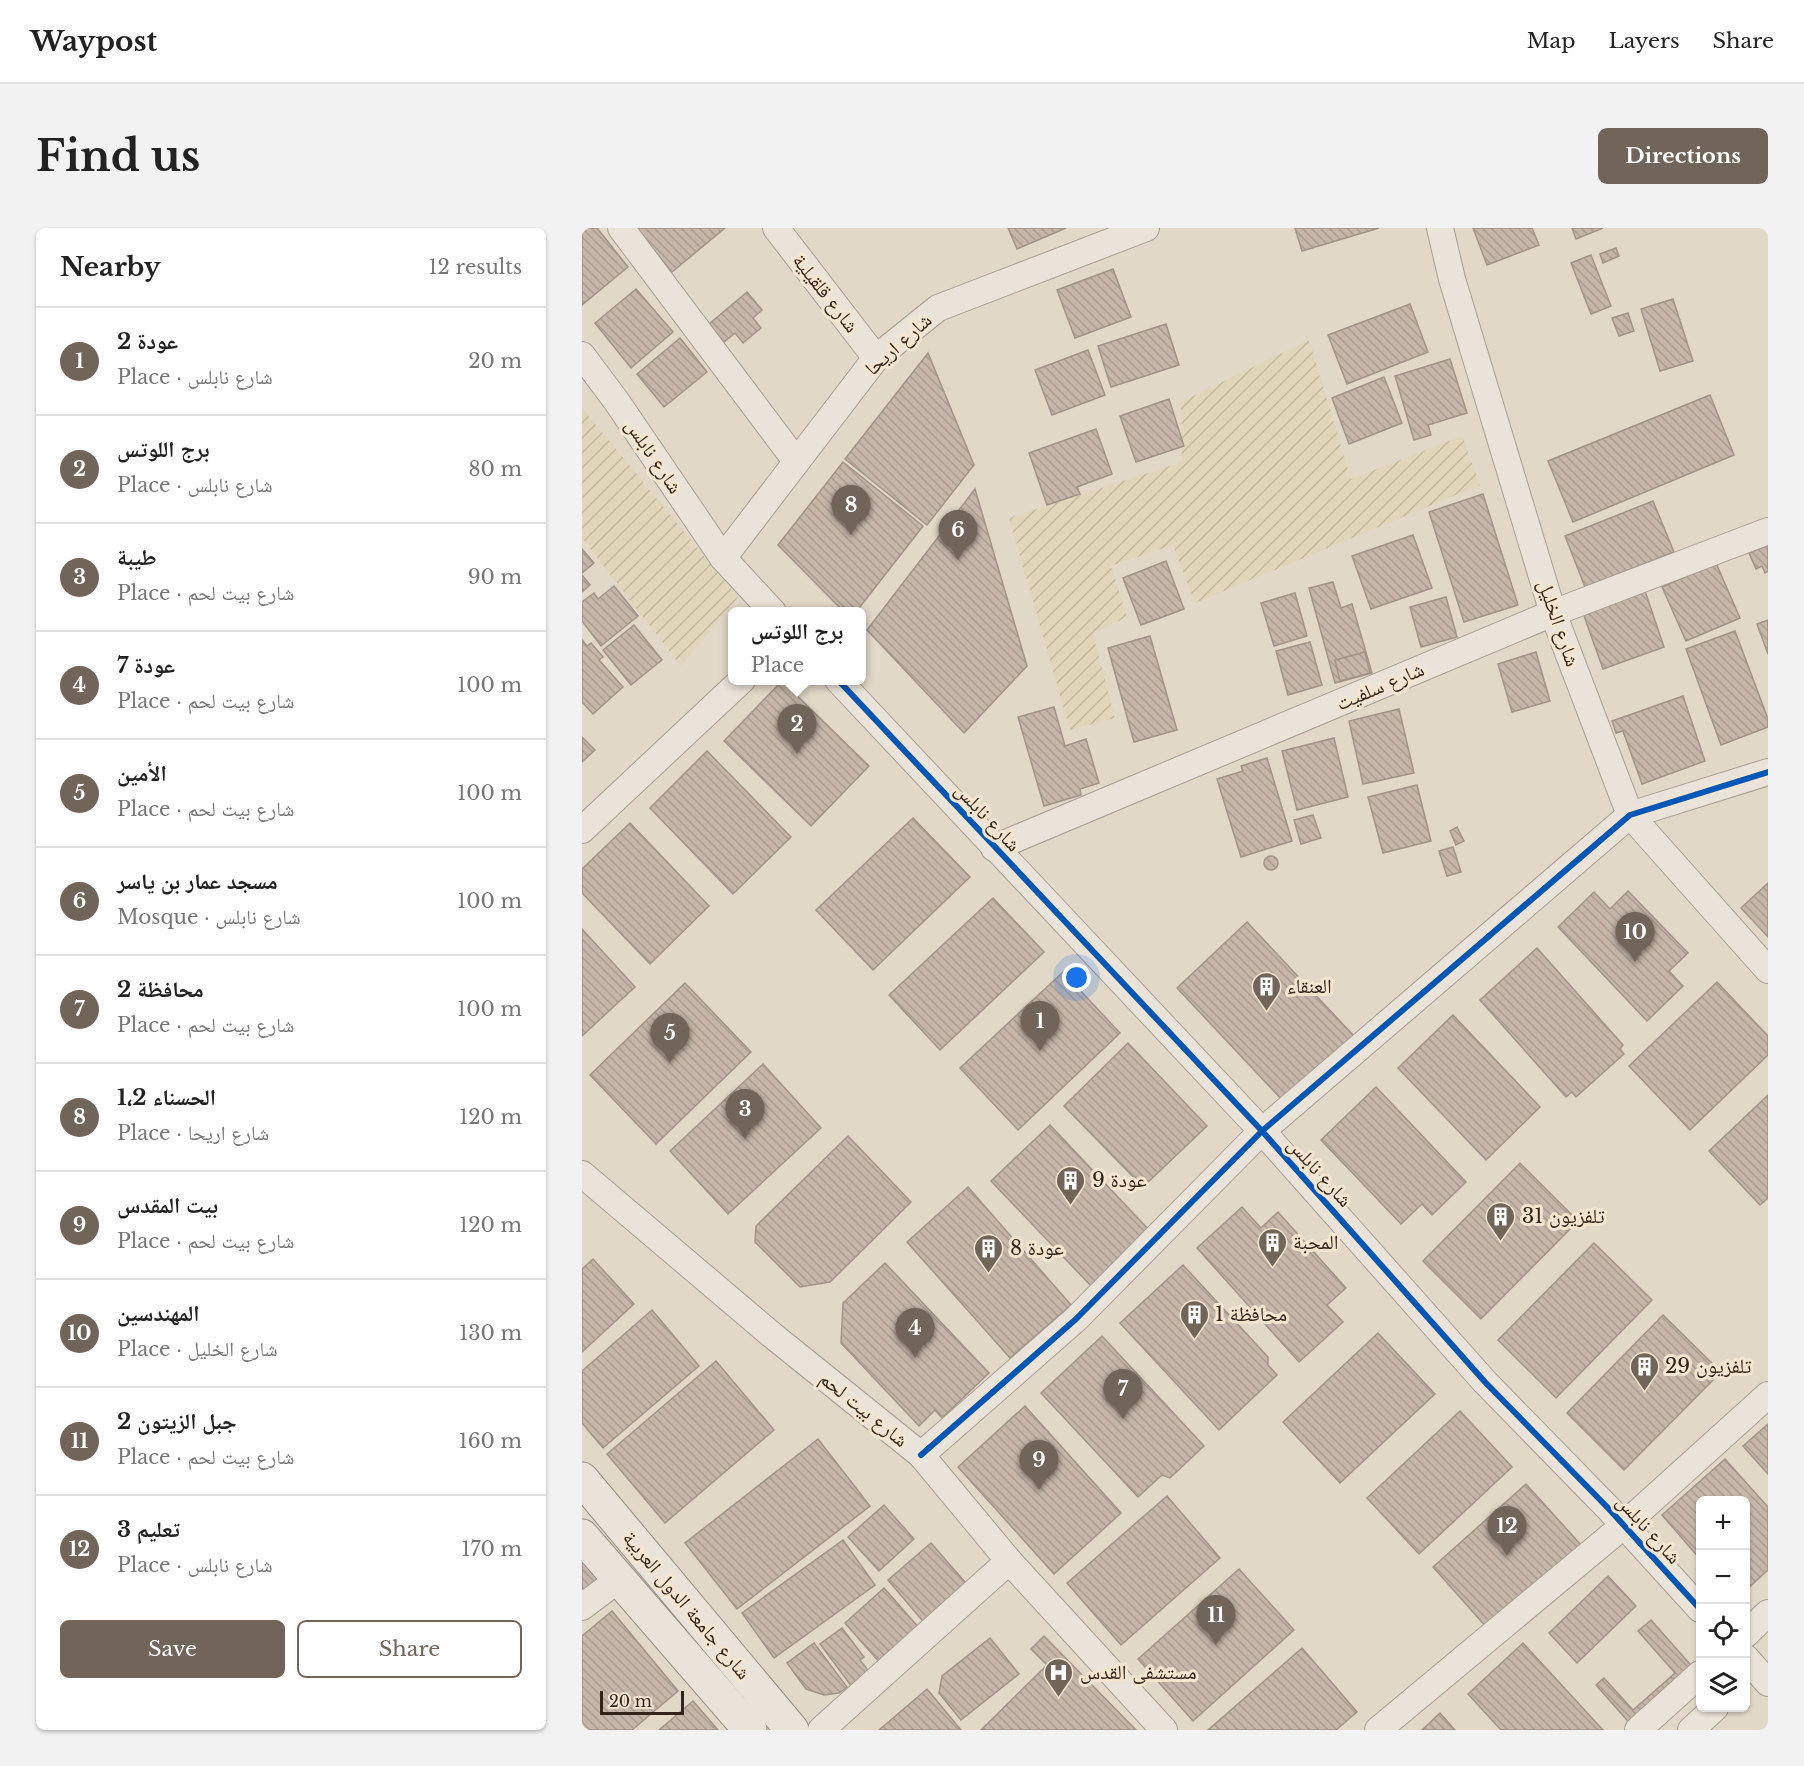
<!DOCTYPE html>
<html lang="en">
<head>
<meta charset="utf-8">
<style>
  :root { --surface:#fff; --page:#f2f2f2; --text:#222; --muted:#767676; --line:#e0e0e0; --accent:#716458 }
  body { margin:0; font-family:"Libre Baskerville","Noto Naskh Arabic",serif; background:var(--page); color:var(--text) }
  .controls { position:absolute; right:18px; bottom:18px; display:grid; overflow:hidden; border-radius:9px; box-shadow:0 2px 4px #0004 }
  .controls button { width:54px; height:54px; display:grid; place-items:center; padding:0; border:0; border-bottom:2px solid var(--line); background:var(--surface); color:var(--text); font:30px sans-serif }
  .scale { position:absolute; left:18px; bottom:15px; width:84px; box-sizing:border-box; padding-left:6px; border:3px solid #34251c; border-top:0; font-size:16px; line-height:21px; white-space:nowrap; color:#34251c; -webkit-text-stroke:4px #f4e5ce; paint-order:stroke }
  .you { position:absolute; left:495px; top:750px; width:21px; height:21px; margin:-15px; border:4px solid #fff; border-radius:50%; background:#1a73e8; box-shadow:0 0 0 9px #1a73e833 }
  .badge { display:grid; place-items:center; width:39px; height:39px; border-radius:50%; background:var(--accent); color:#fff; font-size:20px; font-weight:700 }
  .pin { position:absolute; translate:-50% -50px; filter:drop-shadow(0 2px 3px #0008) }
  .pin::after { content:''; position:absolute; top:32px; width:21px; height:18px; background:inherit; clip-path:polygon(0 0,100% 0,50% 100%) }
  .popup { position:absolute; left:146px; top:379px; width:138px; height:78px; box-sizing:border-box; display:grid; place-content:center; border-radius:9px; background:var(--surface); filter:drop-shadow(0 2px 4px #0005); font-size:20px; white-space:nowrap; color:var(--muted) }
  .popup b { font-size:22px; color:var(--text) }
  .popup::after { content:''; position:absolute; left:50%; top:100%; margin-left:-12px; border:12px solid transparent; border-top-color:var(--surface) }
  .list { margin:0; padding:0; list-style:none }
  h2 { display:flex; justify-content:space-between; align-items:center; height:78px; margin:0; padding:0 24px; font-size:26px }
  h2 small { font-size:20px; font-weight:400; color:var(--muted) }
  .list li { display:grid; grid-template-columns:39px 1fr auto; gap:18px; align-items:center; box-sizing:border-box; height:108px; padding:0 24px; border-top:2px solid var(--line) }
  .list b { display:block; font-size:22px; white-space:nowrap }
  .list p { margin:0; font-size:20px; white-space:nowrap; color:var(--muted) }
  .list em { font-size:20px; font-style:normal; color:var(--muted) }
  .actions { display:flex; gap:12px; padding:18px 24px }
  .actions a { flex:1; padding:14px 0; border:2px solid var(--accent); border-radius:9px; text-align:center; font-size:21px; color:var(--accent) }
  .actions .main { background:var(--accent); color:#fff }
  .icon { flex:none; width:33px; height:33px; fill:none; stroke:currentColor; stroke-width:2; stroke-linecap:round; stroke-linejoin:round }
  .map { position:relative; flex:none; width:1186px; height:1502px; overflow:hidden; border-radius:9px }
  header { display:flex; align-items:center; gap:36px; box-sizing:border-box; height:84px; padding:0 30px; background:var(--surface); border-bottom:2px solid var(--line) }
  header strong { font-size:28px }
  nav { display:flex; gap:33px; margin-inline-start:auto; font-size:21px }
  .intro { display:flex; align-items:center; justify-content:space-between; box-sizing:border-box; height:144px; padding:0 36px }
  h1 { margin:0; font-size:42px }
  .button { padding:15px 27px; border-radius:9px; background:var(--accent); color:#fff; font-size:21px; font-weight:700 }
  main { display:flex; gap:36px; padding:0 36px }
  aside { flex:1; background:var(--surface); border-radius:9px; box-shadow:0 2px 4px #0004 }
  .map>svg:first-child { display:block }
</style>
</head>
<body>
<header>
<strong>Waypost</strong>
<nav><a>Map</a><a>Layers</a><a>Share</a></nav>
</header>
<div class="intro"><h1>Find us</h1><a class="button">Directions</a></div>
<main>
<aside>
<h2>Nearby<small>12 results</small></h2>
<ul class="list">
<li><span class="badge">1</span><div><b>عودة 2</b><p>Place · شارع نابلس</p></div><em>20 m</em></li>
<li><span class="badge">2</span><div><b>برج اللوتس</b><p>Place · شارع نابلس</p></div><em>80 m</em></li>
<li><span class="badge">3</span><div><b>طيبة</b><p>Place · شارع بيت لحم</p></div><em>90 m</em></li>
<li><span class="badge">4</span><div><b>عودة 7</b><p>Place · شارع بيت لحم</p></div><em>100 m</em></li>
<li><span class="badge">5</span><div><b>الأمين</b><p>Place · شارع بيت لحم</p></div><em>100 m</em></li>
<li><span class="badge">6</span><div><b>مسجد عمار بن ياسر</b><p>Mosque · شارع نابلس</p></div><em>100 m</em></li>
<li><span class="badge">7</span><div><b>محافظة 2</b><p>Place · شارع بيت لحم</p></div><em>100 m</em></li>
<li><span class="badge">8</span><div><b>الحسناء 1،2</b><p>Place · شارع اريحا</p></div><em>120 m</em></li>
<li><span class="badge">9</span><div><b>بيت المقدس</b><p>Place · شارع بيت لحم</p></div><em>120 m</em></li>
<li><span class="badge">10</span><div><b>المهندسين</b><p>Place · شارع الخليل</p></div><em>130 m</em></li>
<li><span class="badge">11</span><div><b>جبل الزيتون 2</b><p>Place · شارع بيت لحم</p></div><em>160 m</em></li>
<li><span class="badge">12</span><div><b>تعليم 3</b><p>Place · شارع نابلس</p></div><em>170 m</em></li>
</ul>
<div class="actions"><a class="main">Save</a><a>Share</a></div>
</aside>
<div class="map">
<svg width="1186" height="1502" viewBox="0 0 1186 1502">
  <defs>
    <pattern id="farmland-furrows" width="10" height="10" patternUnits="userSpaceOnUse" patternTransform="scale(1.5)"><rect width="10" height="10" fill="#e1d6b9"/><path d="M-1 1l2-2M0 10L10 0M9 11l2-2" fill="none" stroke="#c2b89e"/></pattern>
    <pattern id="building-back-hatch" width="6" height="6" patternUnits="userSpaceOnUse" patternTransform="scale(1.5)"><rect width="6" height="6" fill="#c5b6a9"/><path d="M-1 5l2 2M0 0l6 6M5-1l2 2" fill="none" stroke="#aa9c91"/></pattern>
  </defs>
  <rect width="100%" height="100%" fill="#e2d8c8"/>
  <g fill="url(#farmland-furrows)">
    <polygon points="727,112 769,251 880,208 898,257 613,375 591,317 529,338 545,389 511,406 533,490 488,502 427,290 600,234 599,174"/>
    <polygon points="0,180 156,369 99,438 0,310"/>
  </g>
  <g fill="url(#building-back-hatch)" stroke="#a19388" stroke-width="1.5">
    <polygon points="3,0 15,0 46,39 0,77 0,2"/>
    <polygon points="53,0 143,0 90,44"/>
    <polygon points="426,0 484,0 435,21"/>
    <polygon points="713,0 797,0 720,23"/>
    <polygon points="891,0 950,0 957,17 905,37"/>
    <polygon points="990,0 1021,0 994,11"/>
    <polygon points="1034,20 1037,28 1021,35 1018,26"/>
    <polygon points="1009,27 1029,78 1009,86 989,35"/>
    <polygon points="531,41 549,89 493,110 475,62"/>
    <polygon points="54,61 91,104 49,140 13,95"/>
    <polygon points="165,64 180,82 171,90 179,100 161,115 153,105 142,114 127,96"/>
    <polygon points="1091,71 1111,133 1078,143 1059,81"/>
    <polygon points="828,76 846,124 765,156 746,107"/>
    <polygon points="1046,85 1052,103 1037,108 1030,90"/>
    <polygon points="584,96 597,137 529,159 516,118"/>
    <polygon points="98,110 125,144 82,179 55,146"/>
    <polygon points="506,122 523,167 470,187 453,142"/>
    <polygon points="346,125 392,237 345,297 263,231"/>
    <polygon points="868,131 885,185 846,197 849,207 832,212 813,148"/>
    <polygon points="802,149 820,195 767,216 750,170"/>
    <polygon points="1128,167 1152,227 991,294 966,233"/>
    <polygon points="587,171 602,218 554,234 538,188"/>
    <polygon points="514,201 530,246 495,259 498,266 465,277 447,225"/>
    <polygon points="261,234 341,298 274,384 262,384 196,317"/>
    <polygon points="393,261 445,438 382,505 285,402"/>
    <polygon points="901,266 936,377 882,394 847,284"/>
    <polygon points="1071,273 1092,324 1003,359 983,308"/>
    <polygon points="831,307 850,360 789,381 770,328"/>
    <polygon points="1186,317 1186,343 1183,345 1180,338 1174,341 1167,325"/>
    <polygon points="0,321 12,335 0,345"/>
    <polygon points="584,333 602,381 559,397 541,350"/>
    <polygon points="1134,335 1158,390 1104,413 1080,359"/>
    <polygon points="0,347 8,357 0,364"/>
    <polygon points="751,354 759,380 770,376 790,445 753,455 727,360"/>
    <polygon points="32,358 56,388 19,418 0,393 0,374 12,365 16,371"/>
    <polygon points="1063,363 1082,419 1021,441 1001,385"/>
    <polygon points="713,365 725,408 692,418 679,375"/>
    <polygon points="864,369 875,409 839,419 828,379"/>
    <polygon points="1186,392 1186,426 1175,396"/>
    <polygon points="52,397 80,432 49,457 21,422"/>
    <polygon points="1153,403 1186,491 1186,499 1139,517 1104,421"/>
    <polygon points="568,408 595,502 552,514 526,420"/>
    <polygon points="0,412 5,418 9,415 21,429 17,432 41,459 11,486 0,474"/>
    <polygon points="728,414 740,457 706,467 694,423"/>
    <polygon points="783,424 788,445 758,453 753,432"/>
    <polygon points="954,424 968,473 930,484 916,436"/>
    <polygon points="200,453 287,538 229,598 142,513"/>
    <polygon points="1101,468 1123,533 1060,556 1041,503 1034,505 1030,493"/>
    <polygon points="472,479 483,518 504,511 517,555 498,561 499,567 462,578 436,489"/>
    <polygon points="817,481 832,545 781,556 767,493"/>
    <polygon points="0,509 13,522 0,534"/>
    <polygon points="752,510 766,569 715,582 700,523"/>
    <polygon points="125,523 209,609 151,666 68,580"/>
    <polygon points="685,530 710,613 659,629 635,551 661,543 659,538"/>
    <polygon points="835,557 849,613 801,625 786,569"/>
    <polygon points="731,587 739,610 719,616 712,592"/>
    <polygon points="331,590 388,649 291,742 234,682"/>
    <polygon points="48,595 127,678 68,736 0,665 0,641"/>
    <polygon points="875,599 882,613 874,617 868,603"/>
    <polygon points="871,619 879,644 865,648 857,623"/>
    <circle cx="689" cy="635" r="7"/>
    <polygon points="1186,655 1186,709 1159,680"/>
    <polygon points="1046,663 1106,725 1087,743 1101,758 1065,793 976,699 1012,664 1028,681"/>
    <polygon points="411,670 462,724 358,822 307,767"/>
    <polygon points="665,694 772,808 702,874 595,760"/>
    <polygon points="0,701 53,759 0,808"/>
    <polygon points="955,720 1041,817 1038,821 1042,826 994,869 990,864 984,869 898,772"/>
    <polygon points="481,744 538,805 436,902 378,840"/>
    <polygon points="1135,754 1186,808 1186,827 1108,902 1047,838"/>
    <polygon points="103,755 169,824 74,916 8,847"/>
    <polygon points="871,787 958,879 904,932 816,840"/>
    <polygon points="546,815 625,898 561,959 482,878"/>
    <polygon points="181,836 239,900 146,986 88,923"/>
    <polygon points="794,859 884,954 850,987 840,976 819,996 739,912"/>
    <polygon points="1186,867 1186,970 1178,977 1127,923"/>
    <polygon points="468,897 568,1003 510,1059 409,953"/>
    <polygon points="266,908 329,974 248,1054 218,1059 173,1014 174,998"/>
    <polygon points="938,935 996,993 899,1091 841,1033"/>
    <polygon points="386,959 489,1077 428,1130 325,1014"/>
    <polygon points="660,979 679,1000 696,984 764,1060 745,1077 761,1094 717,1134 615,1020"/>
    <polygon points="1012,1015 1070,1072 974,1170 916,1112"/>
    <polygon points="11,1031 52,1076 0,1124 0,1041"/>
    <polygon points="303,1035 407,1145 360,1190 353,1182 337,1198 259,1115 261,1075"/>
    <polygon points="601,1037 686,1129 686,1137 695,1147 637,1202 538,1095"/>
    <polygon points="70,1082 117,1138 21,1220 0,1195 0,1143"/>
    <polygon points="1081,1087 1139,1144 1042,1242 985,1185"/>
    <polygon points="796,1105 853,1166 758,1255 701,1194"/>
    <polygon points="520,1108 622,1218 588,1250 580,1247 556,1269 459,1165"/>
    <polygon points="134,1133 192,1202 83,1295 25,1226"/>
    <polygon points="443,1178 539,1285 472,1346 376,1239"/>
    <polygon points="878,1183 930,1239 837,1326 785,1270"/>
    <polygon points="1186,1196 1186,1246 1161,1218"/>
    <polygon points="236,1211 288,1278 155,1381 103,1315"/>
    <polygon points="1143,1231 1186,1279 1186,1342 1164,1362 1164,1272 1118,1272 1118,1331 1080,1287"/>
    <polygon points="944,1256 999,1317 906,1401 851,1339"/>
    <polygon points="585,1268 638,1330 539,1417 485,1355"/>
    <polygon points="302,1277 332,1311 297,1343 266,1309"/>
    <polygon points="261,1312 293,1357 192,1430 160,1385"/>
    <polygon points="349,1315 389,1361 345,1398 306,1352"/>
    <polygon points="0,1330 16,1350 0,1364"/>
    <polygon points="657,1341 712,1402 611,1493 556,1431"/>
    <polygon points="1026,1348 1054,1378 995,1435 967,1405"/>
    <polygon points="302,1360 338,1401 299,1436 263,1395"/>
    <polygon points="30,1383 96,1463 50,1502 0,1502 0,1408"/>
    <polygon points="1069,1392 1114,1443 1051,1499 1014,1457 1022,1450 1051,1482 1093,1445 1056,1403"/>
    <polygon points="260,1400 282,1429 278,1432 288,1445 270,1459 238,1416"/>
    <polygon points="462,1408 554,1502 399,1502 465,1437 449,1421"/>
    <polygon points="408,1410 437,1446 379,1492 357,1465 360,1448"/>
    <polygon points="232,1415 265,1459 257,1465 242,1467 224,1461 205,1435"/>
    <polygon points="941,1415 1021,1502 919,1502 886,1466"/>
    <polygon points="720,1420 775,1484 754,1502 626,1502"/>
    <polygon points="345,1461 379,1502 297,1502"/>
    <polygon points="111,1473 136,1502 77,1502"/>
    <polygon points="858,1485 873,1502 840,1502"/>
  </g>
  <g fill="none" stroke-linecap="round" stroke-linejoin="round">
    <defs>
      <g id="minor">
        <polyline points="39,0 214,233"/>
        <polyline points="194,0 294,130"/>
        <polyline points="858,0 870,51 971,385 1048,587 1186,742"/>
        <polyline points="0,127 35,174 141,330 191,384"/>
        <polyline points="141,330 294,130 356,80 564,0"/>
        <polyline points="256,452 680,903 903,1154 1027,1281 1118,1381"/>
        <polyline points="0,602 160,452"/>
        <polyline points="412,620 971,385 1186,303"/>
        <polyline points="0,946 190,1107 339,1227 427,1333 582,1502"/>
        <polyline points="339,1227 494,1091 680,903 1048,587 1186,544"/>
        <polyline points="0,1379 37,1351"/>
        <polyline points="1164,1406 1186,1385"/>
        <polyline points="1164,1430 1186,1455"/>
        <polyline points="239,1502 427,1333"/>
        <polyline points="796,1502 1041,1298 1186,1167"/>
        <polyline points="1056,1502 1118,1446"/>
        <polyline points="1109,1502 1133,1480"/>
      </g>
      <g id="secondary">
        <polyline points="0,1251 210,1502"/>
        <polyline points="0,1308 168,1502"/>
      </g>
    </defs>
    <use href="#minor" stroke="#a79d92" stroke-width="28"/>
    <use href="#secondary" stroke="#968d82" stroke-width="35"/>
    <use href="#minor" stroke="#eae3da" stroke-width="26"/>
    <use href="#secondary" stroke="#eae3da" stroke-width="33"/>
    <defs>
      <g id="cycleway">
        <polyline points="256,452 680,903 903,1154 1027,1281 1118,1381"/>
        <polyline points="339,1227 494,1091 680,903 1048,587 1186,544"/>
      </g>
    </defs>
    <use href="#cycleway" stroke="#f4e5ce" stroke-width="10"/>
    <use href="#cycleway" stroke="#0057b8" stroke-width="6"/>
  </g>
  <defs>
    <symbol id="building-pin" viewBox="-11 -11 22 30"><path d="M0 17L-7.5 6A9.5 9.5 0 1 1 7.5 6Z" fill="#716458" stroke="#f4e5ce"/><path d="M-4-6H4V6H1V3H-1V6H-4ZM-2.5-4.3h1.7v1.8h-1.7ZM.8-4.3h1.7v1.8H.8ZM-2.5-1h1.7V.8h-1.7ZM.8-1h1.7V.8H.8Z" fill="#fff"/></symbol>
    <symbol id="hospital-pin" viewBox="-11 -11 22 30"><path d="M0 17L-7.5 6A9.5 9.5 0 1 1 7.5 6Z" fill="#716458" stroke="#f4e5ce"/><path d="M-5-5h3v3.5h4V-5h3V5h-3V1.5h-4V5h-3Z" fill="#fff"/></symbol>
  </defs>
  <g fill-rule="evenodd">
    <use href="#building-pin" x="668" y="742" width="33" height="45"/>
    <use href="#building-pin" x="472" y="936" width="33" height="45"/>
    <use href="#building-pin" x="902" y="972" width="33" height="45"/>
    <use href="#building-pin" x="674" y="998" width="33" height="45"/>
    <use href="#building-pin" x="390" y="1004" width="33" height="45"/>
    <use href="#building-pin" x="596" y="1070" width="33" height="45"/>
    <use href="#building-pin" x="1046" y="1122" width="33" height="45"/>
    <use href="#hospital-pin" x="460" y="1428" width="33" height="45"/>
  </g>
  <g text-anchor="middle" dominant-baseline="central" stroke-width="6" stroke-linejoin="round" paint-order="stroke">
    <g font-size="20" fill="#34251c" stroke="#f4e5ce">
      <text transform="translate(244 65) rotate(52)">شارع قلقيلية</text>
      <text transform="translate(316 116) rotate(-42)">شارع اريحا</text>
      <text transform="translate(72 228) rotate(56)">شارع نابلس</text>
      <text transform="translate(977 395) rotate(71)">شارع الخليل</text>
      <text transform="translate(798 458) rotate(-23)">شارع سلفيت</text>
      <text transform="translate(406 589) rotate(47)">شارع نابلس</text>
      <text transform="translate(738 944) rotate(48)">شارع نابلس</text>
      <text transform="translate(282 1181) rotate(39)">شارع بيت لحم</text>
      <text transform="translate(1067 1301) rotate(48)">شارع نابلس</text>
      <text transform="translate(105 1377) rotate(50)">شارع جامعة الدول العربية</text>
    </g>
    <g font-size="20" fill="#34251c" stroke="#f4e5ce" text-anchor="start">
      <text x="705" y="758">العنقاء</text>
      <text x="510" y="952">عودة 9</text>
      <text x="940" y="988">تلفزيون 31</text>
      <text x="711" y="1014">المحبة</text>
      <text x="428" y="1020">عودة 8</text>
      <text x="633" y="1086">محافظة 1</text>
      <text x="1083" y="1138">تلفزيون 29</text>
      <text x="498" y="1444">مستشفى القدس</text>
    </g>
  </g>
</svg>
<div class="controls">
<button>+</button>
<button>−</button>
<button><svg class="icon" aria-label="locate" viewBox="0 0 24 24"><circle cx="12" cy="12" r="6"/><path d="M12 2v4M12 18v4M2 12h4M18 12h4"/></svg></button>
<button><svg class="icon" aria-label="layers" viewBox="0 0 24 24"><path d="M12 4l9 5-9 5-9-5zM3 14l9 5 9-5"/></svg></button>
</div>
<div class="scale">20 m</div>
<div class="you"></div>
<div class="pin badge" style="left:458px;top:823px">1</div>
<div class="pin badge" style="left:215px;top:526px">2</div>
<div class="popup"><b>برج اللوتس</b>Place</div>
<div class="pin badge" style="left:163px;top:911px">3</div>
<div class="pin badge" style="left:333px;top:1130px">4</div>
<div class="pin badge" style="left:88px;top:835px">5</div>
<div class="pin badge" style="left:376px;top:332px">6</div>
<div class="pin badge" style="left:541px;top:1191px">7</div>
<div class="pin badge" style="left:269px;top:307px">8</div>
<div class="pin badge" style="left:457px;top:1262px">9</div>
<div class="pin badge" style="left:1053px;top:734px">10</div>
<div class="pin badge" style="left:634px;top:1417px">11</div>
<div class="pin badge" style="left:925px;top:1328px">12</div>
</div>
</main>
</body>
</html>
